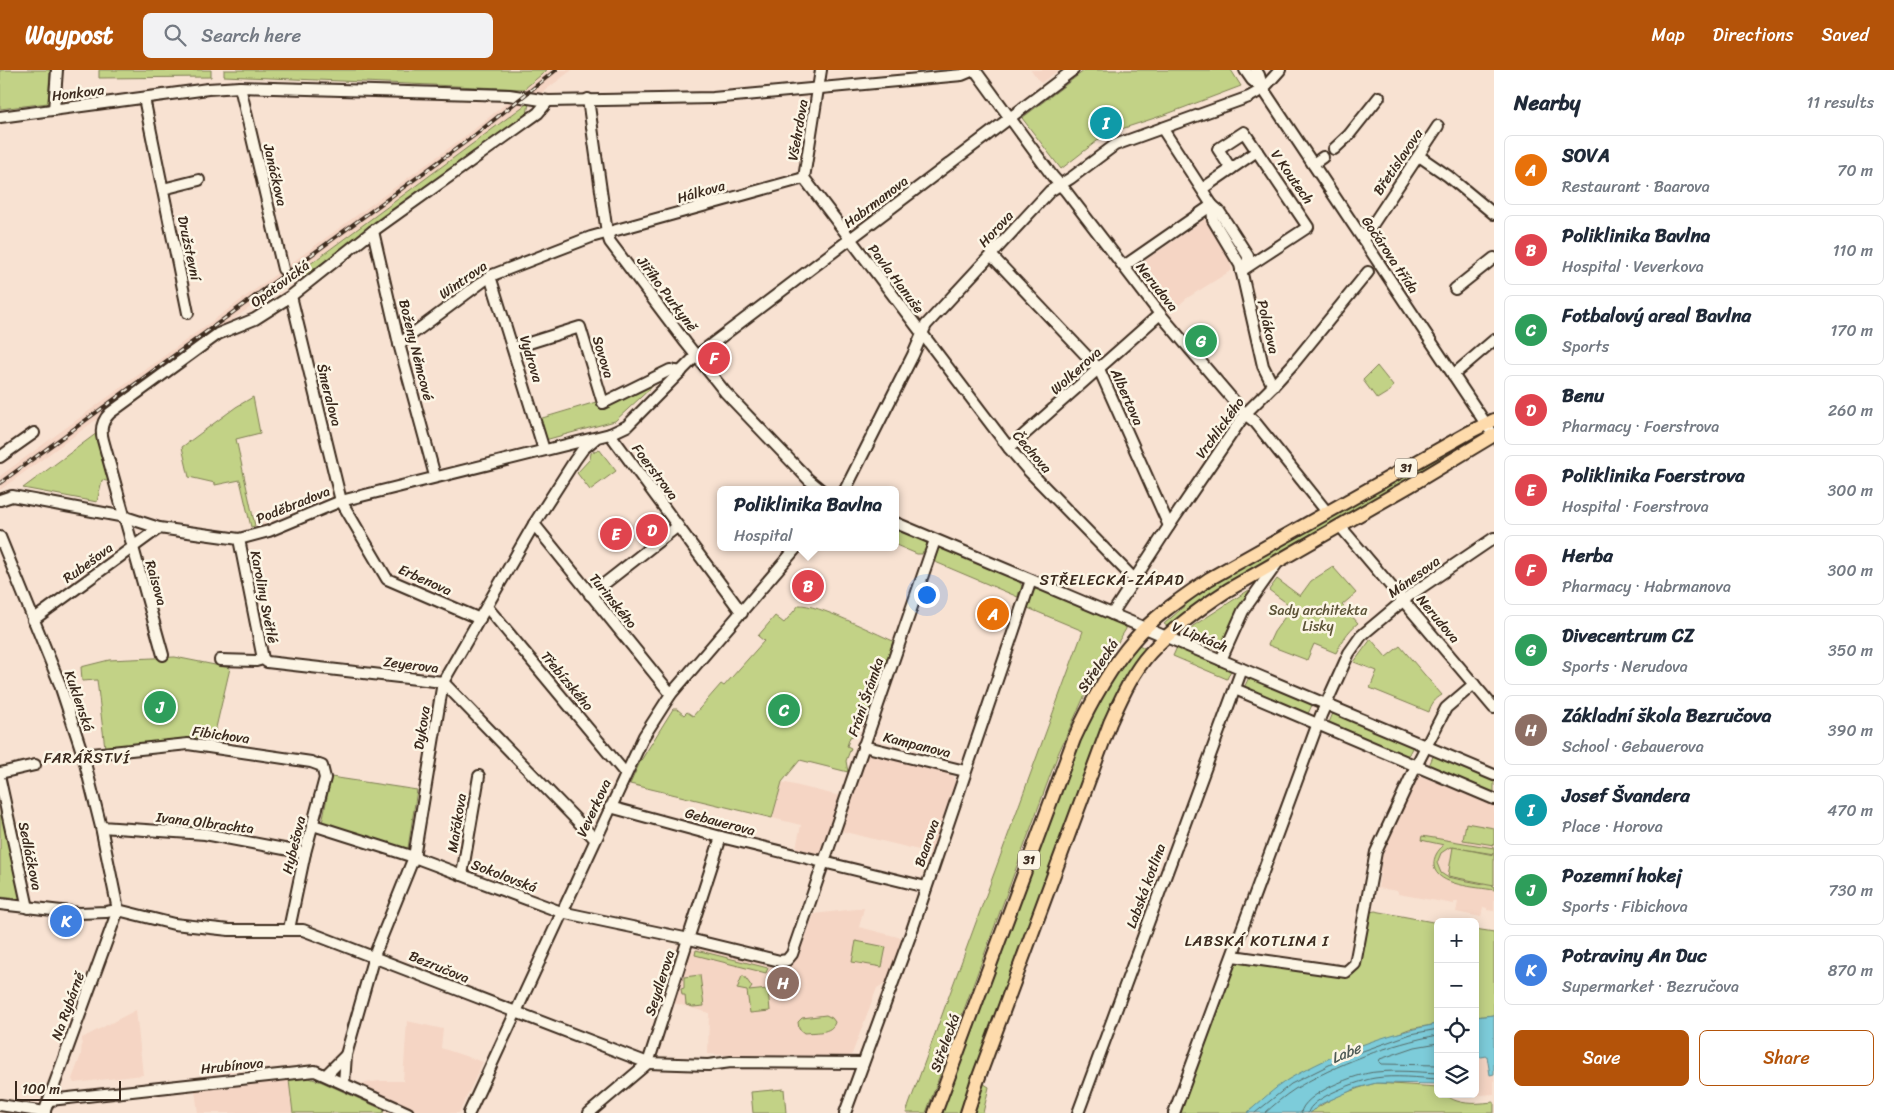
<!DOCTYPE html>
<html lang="en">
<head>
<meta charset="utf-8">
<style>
  :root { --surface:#fff; --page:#f2f2f3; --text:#1f2937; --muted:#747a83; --line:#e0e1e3; --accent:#b45309 }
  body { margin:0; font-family:Sriracha,sans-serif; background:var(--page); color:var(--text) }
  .controls { position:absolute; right:15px; bottom:15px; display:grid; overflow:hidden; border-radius:8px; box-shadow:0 2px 12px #0003 }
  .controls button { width:45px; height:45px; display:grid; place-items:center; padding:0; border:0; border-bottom:1px solid var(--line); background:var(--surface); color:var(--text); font:25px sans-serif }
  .scale { position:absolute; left:15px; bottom:12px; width:106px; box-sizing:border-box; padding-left:5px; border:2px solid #3b2a1e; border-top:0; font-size:14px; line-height:18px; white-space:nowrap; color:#3b2a1e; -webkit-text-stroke:4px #fcf5e5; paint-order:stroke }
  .you { position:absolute; left:926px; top:524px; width:18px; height:18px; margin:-12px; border:4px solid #fff; border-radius:50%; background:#1a73e8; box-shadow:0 0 0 8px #1a73e833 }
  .badge { display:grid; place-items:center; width:32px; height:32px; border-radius:50%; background:var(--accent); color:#fff; font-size:16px; font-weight:700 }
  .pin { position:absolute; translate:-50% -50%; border:2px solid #fff; box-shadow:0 1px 5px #0006 }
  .popup { position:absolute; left:717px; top:416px; width:182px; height:65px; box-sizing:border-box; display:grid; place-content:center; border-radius:8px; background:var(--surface); filter:drop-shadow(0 1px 4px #0005); font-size:16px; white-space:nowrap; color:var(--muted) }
  .popup b { font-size:19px; color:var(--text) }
  .popup::after { content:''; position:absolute; left:50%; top:100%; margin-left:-10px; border:10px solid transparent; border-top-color:var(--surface) }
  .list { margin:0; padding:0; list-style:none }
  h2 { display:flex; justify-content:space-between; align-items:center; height:65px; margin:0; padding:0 20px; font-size:21px }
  h2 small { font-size:16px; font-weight:400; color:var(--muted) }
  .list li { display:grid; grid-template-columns:32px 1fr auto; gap:15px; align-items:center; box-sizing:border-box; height:70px; margin:0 10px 10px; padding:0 10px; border:1px solid var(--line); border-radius:8px }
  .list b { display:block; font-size:19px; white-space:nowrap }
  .list p { margin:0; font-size:16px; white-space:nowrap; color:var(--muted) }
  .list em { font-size:16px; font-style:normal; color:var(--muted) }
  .actions { display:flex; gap:10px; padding:15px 20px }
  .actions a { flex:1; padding:11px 0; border:1px solid var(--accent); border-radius:8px; text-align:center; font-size:18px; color:var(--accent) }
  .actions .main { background:var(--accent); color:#fff }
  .icon { flex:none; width:28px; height:28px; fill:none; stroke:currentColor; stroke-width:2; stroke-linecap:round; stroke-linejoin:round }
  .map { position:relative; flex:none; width:1494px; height:1043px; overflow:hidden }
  header { display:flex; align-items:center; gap:30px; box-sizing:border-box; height:70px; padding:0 25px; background:var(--accent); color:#fff }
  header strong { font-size:24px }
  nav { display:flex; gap:28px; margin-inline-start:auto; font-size:18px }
  .search { width:350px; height:45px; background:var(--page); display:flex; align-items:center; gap:12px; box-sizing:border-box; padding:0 18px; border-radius:8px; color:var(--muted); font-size:19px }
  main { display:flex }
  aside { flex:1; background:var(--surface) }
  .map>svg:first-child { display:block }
</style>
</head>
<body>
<header>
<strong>Waypost</strong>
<div class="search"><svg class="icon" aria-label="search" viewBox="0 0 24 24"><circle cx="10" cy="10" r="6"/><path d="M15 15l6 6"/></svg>Search here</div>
<nav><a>Map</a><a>Directions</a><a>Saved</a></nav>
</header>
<main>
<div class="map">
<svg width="1494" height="1043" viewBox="0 0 1494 1043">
  <rect width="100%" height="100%" fill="#f8e2d2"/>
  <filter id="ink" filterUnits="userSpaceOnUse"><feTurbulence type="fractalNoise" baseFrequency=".02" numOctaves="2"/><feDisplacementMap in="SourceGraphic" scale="10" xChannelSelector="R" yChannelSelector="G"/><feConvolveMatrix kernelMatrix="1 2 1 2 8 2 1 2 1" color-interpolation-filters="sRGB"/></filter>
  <g filter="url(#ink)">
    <g fill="#f5d5c4">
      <polygon points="547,0 572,0 479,70 0,420 0,406 472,61"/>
      <polygon points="1031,0 1059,0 1041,13"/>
      <polygon points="1205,149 1228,183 1232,200 1187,228 1169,244 1138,203 1137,196"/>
      <polygon points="867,684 950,703 953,706 955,711 931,783 841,761"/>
      <polygon points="1419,705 1494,736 1494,841 1487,840 1487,838 1483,837 1481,847 1456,842 1458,832 1454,832 1454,834 1398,824 1398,821 1378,818 1382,787 1385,777"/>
      <polygon points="782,712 840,726 820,785 796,778 801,755 772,748"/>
      <polygon points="864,838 859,857 902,868 887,912 877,918 852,984 849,986 720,985 708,984 709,943 674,933 691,881 700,878 782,898 789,896 798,887 814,844"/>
      <polygon points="136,940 143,1005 74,1013 72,1009 81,985 82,968"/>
      <polygon points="407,951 443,959 441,978 483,992 459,1043 421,1043 358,1014 380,1011 403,1011"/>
      <polygon points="1487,986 1490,1005 1494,1004 1494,1024 1469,1026 1468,1024 1475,1024 1475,988"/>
      <polygon points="289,1010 293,1043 198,1043 195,1021"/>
    </g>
    <g fill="#c2d286" stroke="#7e7e52">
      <polygon points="0,0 50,0 48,33 0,39"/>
      <polygon points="99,0 211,0 211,7 99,8"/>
      <polygon points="224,0 547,0 524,19 224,6"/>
      <polygon points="1085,0 1231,0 1241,16 1167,44 1106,64 1061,99 1022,48"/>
      <polygon points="529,32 527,46 301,208 294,206"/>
      <polygon points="1377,296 1393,316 1390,321 1377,329 1363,310"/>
      <polygon points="662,297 666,304 615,351 545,370 539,349 596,332"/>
      <polygon points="253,327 260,363 236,369 255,456 251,457 240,410 215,415 215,413 189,407 182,377 236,337"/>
      <polygon points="97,363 111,412 102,410 97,432 23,418"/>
      <polygon points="1471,369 1410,411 1176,551 1167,556 1164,554 1211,513"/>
      <polygon points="599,379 616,401 590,420 577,403 590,389 591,383"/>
      <polygon points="896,457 924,469 928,476 926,482 923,481 922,484 917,484 896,475"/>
      <polygon points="940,478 1018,510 1022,516 1022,523 1019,522 1018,527 933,491 935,486 932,485 937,479"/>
      <path d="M1333,497l23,26 -14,12 16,18c-11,9 -16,18 -22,30l-22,-9 -7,16 -39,-15 6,-13 18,-25 -23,-17 8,-11 23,17 11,-15z"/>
      <polygon points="1040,519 1126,556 1126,559 1083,629 1058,684 926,1043 906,1043 1083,561 1028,538 1031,527 1029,525 1033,520"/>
      <path d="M1249,520l2,2 -15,22 -16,36c-11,-4 -29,-7 -30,-19l3,-5z"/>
      <path d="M799,535c18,-1 74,27 94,36l-27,77 -6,3 -5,14 -5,2 -3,9 4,2 -5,13 2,11 -48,-12 -18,22 -10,36 -142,-34 10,-22 33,-53h4l7,6 3,-3 6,4 28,-32 3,2 40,-45 -6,-5 17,-20 9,7z"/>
      <path d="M1371,569l15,18 14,-11 42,49c-7,4 -11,9 -13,17l-59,-24 7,-17 -23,-9z"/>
      <path d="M1137,574l8,4 -32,55 -151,410h-22l137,-368c17,-38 35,-67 60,-101z"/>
      <polygon points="1177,577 1231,600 1227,609 1173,586"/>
      <polygon points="175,587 230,598 215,662 212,662 210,666 105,678 97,610 82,611 81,597 109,590"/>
      <polygon points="1249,607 1312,635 1307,646 1244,618"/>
      <polygon points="1333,643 1413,676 1407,688 1328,655"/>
      <polygon points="1434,684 1494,708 1494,726 1428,698"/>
      <polygon points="331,707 417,720 408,778 406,779 322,753"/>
      <polygon points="0,733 21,829 0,827"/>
      <polygon points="1466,753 1494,758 1494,775 1463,770"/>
      <path d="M1422,766l72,12v6l-44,-7 -9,6 -4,10 4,10 6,4 47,9v4c-17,-3 -57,-4 -60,-24 -1,-9 4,-16 10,-21l-23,-5z"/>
      <polygon points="1453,777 1494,785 1494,815 1448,806"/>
      <polygon points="1375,841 1438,853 1438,954 1409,959 1394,965 1288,1010 1247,1043 1177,1043 1231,897 1241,890 1335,906 1354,904 1360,896 1370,842"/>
      <polygon points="1475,859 1494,862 1494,945 1475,947"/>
      <polygon points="856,871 886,877 882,897 852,892"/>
      <polygon points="696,880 768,898 766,903 695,885"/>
      <polygon points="700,905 704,936 693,937 686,935 685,925 682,925 681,919 684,918 684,907"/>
      <polygon points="742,906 744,906 752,917 749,921 768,919 770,941 750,943 747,921 737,919"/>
      <path d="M826,945l6,3 3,4c-3,12 -21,10 -31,11l-5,-4 -1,-7 4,-4z"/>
      <polygon points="309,1008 322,1012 384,1040 383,1043 293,1043 289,1010"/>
      <polygon points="981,1012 989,1017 983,1043 972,1043"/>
      <path d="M1376,1013l62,4v7c11,0 9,4 19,7 13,4 24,2 37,1v11h-184c19,-15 43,-24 66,-30z"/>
      <polygon points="784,1019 786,1043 753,1043 751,1022"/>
    </g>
    <g fill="#7dccda" stroke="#638b8f">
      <polygon points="1494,945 1494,1004 1490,1005 1487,986 1475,988 1475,947"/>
      <path d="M1438,954v60l-62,-1 -19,5 -36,16 -11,9h-63c13,-11 27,-25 42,-34 45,-26 98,-46 149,-55z"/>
    </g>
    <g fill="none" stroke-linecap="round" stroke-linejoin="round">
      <g stroke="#556b69" stroke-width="1">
        <polyline points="1438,973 1415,977 1380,989 1379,992 1381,994 1438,995"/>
        <polyline points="1255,1043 1291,1014 1343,988 1411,964 1438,959"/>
        <path d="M1265,1043c9,-8 19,-17 30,-24 41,-25 95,-45 143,-54"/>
        <path d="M1301,1043c1,-19 57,-40 75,-41 20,-2 42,0 62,1"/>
        <path d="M1308,1043c1,-15 53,-33 67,-35 19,-3 44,0 63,1"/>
      </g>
      <defs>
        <g id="minor">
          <polyline points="821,0 804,108 1009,378 1026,398 1134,509"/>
          <polyline points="975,0 1053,107 1065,120 1160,244 1245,344 1255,352 1327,442"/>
          <polyline points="1245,0 1252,10 1263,19 1494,366"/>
          <polyline points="1256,0 1259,5 1263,19"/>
          <polyline points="240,17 283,199"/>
          <polyline points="144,28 188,243"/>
          <polyline points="588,29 607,163 610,172 686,273 725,322 809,410 821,420"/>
          <polyline points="54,40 57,0"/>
          <polyline points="0,47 208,19 240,17 509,25 548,31 713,28 962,5 974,0"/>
          <polyline points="1162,58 1212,135 1219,141 1248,186 1248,193 1243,199"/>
          <polyline points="1334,79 1348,66 1379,27"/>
          <polyline points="1419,86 1448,106 1494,144"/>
          <polyline points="1313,94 1323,87"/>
          <polyline points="1231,99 1218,79 1244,62 1308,157 1241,201"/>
          <polyline points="163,119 199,110"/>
          <polyline points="1202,119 1257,81"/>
          <polyline points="1212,135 1213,150 1240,195 1263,296 1273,316"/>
          <polyline points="373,161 399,274 435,406"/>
          <polyline points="1363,169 1438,56"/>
          <polyline points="991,185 1099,299 1169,456"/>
          <polyline points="1124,196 1212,135"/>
          <polyline points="490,206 544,380"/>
          <polyline points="1455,219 1494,188"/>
          <polyline points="291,226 341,431 387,509 480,549"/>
          <polyline points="399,274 490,206 591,167 804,108"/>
          <polyline points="513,278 580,257 603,333 670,300 681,302"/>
          <polyline points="1453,305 1494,270"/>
          <polyline points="610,364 742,543"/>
          <polyline points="1009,378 1160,244"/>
          <polyline points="0,387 34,363"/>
          <polyline points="845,420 913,285 926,255 1050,121 1071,108 1115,75 1249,27 1263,19 1280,0"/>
          <polyline points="0,430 12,426 125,447 159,458 239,469 269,461 341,431 610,364 627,356 696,286 1073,0"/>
          <polyline points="896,453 1494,705"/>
          <polyline points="534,454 671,624"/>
          <polyline points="1340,456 1494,638"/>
          <polyline points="0,467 59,612 83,685 101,757 118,840 44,1043"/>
          <polyline points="239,469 263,589"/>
          <polyline points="590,525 678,456"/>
          <polyline points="487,537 625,703"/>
          <polyline points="1112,544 1169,456 1245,344 1273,316 1293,294 1368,202"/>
          <polyline points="33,550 159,458"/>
          <path d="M163,585l-60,-215c-3,-11 -1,-19 7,-27l108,-79 37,-15 36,-23 82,-65 165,-118 10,-12"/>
          <polyline points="220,590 256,591 263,589 267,592 443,612 595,769"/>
          <polyline points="1221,590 1243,541 1278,492"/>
          <polyline points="1235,619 1494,729"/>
          <polyline points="863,676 965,701"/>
          <polyline points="83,685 188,674 311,692 322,696 325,708 305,783 289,859"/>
          <polyline points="0,703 35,695"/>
          <polyline points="0,710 28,838"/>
          <polyline points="610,737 721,767 926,817"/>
          <polyline points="313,755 414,787 561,842 689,869 780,891 787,890 792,884 935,470"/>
          <polyline points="101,757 205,764 305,783"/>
          <polyline points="462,805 479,706"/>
          <polyline points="0,834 79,843 106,842 118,840 174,854 229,860 303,860 648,993 708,995 731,992 863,993"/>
          <polyline points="1233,886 1346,902 1355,894 1376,782 1416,696 1446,638 1474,614"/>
          <polyline points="326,1005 346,985"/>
          <polyline points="344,1013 346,985 374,886 414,787 443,612 534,454 575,390 583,379 595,369"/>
          <polyline points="50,1030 315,1001 408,1043"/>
          <polyline points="0,1035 45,1042"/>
          <polyline points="469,1043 644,666 671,624 797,477"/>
          <polyline points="589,1043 648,993 721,767"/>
          <polyline points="845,1043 910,866 1031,510"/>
          <polyline points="1078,1043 1242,599"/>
          <polyline points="1174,1043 1321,645 1349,583 1361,566 1410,525 1494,468"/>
        </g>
        <g id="major">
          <path d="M935,1043l139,-374c16,-35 34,-69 60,-99 20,-24 49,-43 75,-61l261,-147 24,-12"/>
          <path d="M967,1043l10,-31 133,-359c11,-24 22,-50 40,-70 23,-25 50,-45 78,-63l183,-105 83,-50"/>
        </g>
      </defs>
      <use href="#minor" stroke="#3b2a1e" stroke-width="14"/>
      <use href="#major" stroke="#3b2a1e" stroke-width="16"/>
      <use href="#minor" stroke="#fcf5e5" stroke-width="10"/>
      <use href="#major" stroke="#fedbac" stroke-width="12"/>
      <defs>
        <polyline id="rail" points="0,413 475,65 556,0"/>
      </defs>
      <use href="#rail" stroke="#3b2a1e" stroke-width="4"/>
      <use href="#rail" stroke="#fcf5e5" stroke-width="2" stroke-dasharray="5.5" stroke-linecap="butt"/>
    </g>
  </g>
  <g text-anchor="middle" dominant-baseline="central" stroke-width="5" stroke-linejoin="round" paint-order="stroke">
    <g fill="#fcf5e5" stroke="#75675a" stroke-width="1">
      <rect x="1395" y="388.5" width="22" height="19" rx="4"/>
      <rect x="1018" y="780.5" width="22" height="19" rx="4"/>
    </g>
    <g font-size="12" font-weight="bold" fill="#3b2a1e">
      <text x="1406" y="398">31</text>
      <text x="1029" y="790">31</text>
    </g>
    <g font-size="14" fill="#3b2a1e" stroke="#fcf5e5">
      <text transform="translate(78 23) rotate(-7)">Honkova</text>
      <text transform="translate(798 60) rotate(-80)">Všehrdova</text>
      <text transform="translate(1398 92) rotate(-56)">Břetislavova</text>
      <text transform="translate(275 105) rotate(77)">Janáčkova</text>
      <text transform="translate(1292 107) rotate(55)">V Koutech</text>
      <text transform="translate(701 122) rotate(-16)">Hálkova</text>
      <text transform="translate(876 132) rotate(-37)">Habrmanova</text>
      <text transform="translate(996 159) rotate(-47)">Horova</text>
      <text transform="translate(189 178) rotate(78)">Družstevní</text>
      <text transform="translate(1390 185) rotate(56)">Gočárova třída</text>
      <text transform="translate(896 209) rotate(53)">Pavla Hanuše</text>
      <text transform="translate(463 210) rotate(-35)">Wintrova</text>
      <text transform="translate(280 214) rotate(-36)">Opatovická</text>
      <text transform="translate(1157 217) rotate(52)">Nerudova</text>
      <text transform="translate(667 224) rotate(53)">Jiřího Purkyně</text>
      <text transform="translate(1268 257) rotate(77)">Polákova</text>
      <text transform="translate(416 280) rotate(76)">Boženy Němcové</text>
      <text transform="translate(603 287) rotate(73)">Sovova</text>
      <text transform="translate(531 289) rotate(73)">Vydrova</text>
      <text transform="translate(1076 301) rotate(-42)">Wolkerova</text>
      <text transform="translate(329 325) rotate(76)">Šmeralova</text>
      <text transform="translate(1127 327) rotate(66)">Albertova</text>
      <text transform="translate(1220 358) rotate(-54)">Vrchlického</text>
      <text transform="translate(1032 382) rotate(49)">Čechova</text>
      <text transform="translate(655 402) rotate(53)">Foerstrova</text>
      <text transform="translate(293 435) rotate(-22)">Poděbradova</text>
      <text transform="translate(88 493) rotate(-36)">Rubešova</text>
      <text transform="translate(1414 507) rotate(-36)">Mánesova</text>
      <text transform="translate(425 510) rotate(24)">Erbenova</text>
      <text transform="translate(156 513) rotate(74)">Raisova</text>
      <text transform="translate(264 527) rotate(79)">Karoliny Světlé</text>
      <text transform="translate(613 531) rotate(51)">Turinského</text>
      <text transform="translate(1438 549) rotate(50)">Nerudova</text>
      <text transform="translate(1200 567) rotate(22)">V Lipkách</text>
      <text transform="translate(411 595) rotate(7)">Zeyerova</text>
      <text transform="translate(1098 596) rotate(-56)">Střelecká</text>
      <text transform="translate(567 611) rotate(50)">Třebízského</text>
      <text transform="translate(866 627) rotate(-71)">Fráni Šrámka</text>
      <text transform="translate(79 631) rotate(71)">Kuklenská</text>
      <text transform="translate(422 658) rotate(-81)">Dykova</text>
      <text transform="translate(221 665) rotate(8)">Fibichova</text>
      <text transform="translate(917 675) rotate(14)">Kampanova</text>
      <text transform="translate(594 738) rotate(-65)">Veverkova</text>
      <text transform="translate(720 752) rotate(15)">Gebauerova</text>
      <text transform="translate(205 753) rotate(7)">Ivana Olbrachta</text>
      <text transform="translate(457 753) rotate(-81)">Mařákova</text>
      <text transform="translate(927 773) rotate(-71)">Baarova</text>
      <text transform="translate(294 775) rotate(-76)">Hybešova</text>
      <text transform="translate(30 786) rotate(78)">Sedláčkova</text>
      <text transform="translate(504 806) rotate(21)">Sokolovská</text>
      <text transform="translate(1146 816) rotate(-70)">Labská kotlina</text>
      <text transform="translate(439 897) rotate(22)">Bezručova</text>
      <text transform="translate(660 913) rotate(-72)">Seydlerova</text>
      <text transform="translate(68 936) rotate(-70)">Na Rybárně</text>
      <text transform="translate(945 973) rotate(-70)">Střelecká</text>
      <text transform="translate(232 996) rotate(-6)">Hrubínova</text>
    </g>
    <g font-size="14" fill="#5d5438" stroke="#fcf5e5">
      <text x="1318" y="540">Sady architekta<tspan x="1318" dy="16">Lisky</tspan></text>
    </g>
    <g font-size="15" letter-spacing="1" fill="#3b2a1e" stroke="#fcf5e5">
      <text x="1112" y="510">STŘELECKÁ-ZÁPAD</text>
      <text x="87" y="688">FARÁŘSTVÍ</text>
      <text x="1257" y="871">LABSKÁ KOTLINA I</text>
    </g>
    <g font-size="15" font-style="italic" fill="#4f5b56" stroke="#fcf5e5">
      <text transform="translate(1346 983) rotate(-23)">Labe</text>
    </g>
  </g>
</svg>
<div class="controls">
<button>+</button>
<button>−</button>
<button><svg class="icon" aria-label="locate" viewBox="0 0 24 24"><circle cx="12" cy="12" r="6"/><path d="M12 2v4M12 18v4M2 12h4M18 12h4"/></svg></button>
<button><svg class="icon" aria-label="layers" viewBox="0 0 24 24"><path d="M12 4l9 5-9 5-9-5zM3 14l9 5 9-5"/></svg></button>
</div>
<div class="scale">100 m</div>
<div class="you"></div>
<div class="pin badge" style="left:993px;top:544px;background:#e8710a">A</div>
<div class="pin badge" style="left:808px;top:516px;background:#e0444e">B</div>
<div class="popup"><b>Poliklinika Bavlna</b>Hospital</div>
<div class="pin badge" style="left:784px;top:640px;background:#2e9e5b">C</div>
<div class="pin badge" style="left:652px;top:460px;background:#e0444e">D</div>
<div class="pin badge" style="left:616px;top:464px;background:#e0444e">E</div>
<div class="pin badge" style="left:714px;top:288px;background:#e0444e">F</div>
<div class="pin badge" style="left:1201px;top:271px;background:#2e9e5b">G</div>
<div class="pin badge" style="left:783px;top:913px;background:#8d6e63">H</div>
<div class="pin badge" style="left:1106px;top:53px;background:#0f9aa8">I</div>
<div class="pin badge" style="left:160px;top:637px;background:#2e9e5b">J</div>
<div class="pin badge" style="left:66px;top:851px;background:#3f7fe0">K</div>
</div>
<aside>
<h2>Nearby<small>11 results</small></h2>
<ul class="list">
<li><span class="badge" style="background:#e8710a">A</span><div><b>SOVA</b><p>Restaurant · Baarova</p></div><em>70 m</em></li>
<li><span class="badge" style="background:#e0444e">B</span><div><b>Poliklinika Bavlna</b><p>Hospital · Veverkova</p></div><em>110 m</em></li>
<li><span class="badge" style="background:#2e9e5b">C</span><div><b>Fotbalový areal Bavlna</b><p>Sports</p></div><em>170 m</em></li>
<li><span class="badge" style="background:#e0444e">D</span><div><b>Benu</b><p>Pharmacy · Foerstrova</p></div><em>260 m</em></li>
<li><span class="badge" style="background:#e0444e">E</span><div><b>Poliklinika Foerstrova</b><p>Hospital · Foerstrova</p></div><em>300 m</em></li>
<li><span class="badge" style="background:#e0444e">F</span><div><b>Herba</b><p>Pharmacy · Habrmanova</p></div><em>300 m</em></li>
<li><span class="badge" style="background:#2e9e5b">G</span><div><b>Divecentrum CZ</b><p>Sports · Nerudova</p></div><em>350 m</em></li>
<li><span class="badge" style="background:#8d6e63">H</span><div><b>Základní škola Bezručova</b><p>School · Gebauerova</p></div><em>390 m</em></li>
<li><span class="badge" style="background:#0f9aa8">I</span><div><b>Josef Švandera</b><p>Place · Horova</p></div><em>470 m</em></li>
<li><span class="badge" style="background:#2e9e5b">J</span><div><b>Pozemní hokej</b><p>Sports · Fibichova</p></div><em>730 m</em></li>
<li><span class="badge" style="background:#3f7fe0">K</span><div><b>Potraviny An Duc</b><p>Supermarket · Bezručova</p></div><em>870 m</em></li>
</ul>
<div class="actions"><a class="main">Save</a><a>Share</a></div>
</aside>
</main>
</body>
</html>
